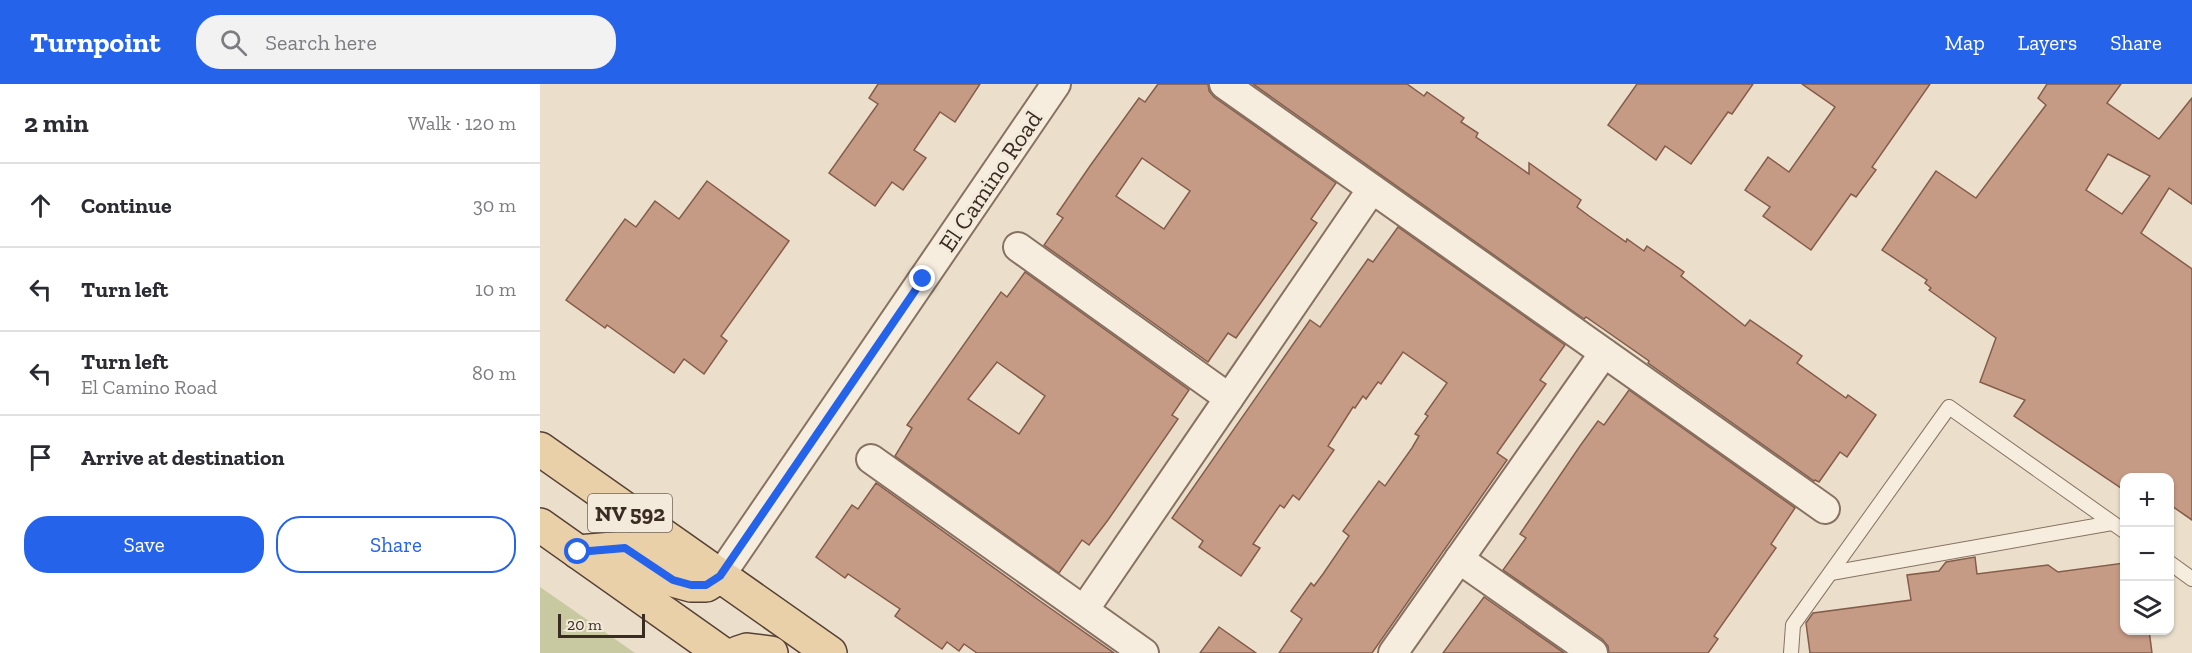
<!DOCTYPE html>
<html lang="en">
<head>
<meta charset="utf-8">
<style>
  :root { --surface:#fff; --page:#f2f2f3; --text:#2b2b33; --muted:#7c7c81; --line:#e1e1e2; --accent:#2563eb }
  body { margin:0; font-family:"Zilla Slab",serif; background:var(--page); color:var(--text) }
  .controls { position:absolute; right:18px; bottom:18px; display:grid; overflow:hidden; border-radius:12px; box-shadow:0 2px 4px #0004 }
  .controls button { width:54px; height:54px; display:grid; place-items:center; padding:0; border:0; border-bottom:2px solid var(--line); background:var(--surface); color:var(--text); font:30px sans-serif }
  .scale { position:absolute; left:18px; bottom:15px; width:87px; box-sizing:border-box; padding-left:6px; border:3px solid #3a2c23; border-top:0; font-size:16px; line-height:21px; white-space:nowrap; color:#3a2c23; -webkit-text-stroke:4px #f3eadb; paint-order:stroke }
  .stop { position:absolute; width:18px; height:18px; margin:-14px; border:4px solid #2563eb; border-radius:50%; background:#fff }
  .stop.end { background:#2563eb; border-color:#fff; box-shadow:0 2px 6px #0008 }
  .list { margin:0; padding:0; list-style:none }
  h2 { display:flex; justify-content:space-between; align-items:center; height:78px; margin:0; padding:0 24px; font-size:26px }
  h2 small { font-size:20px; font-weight:400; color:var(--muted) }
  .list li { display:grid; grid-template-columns:39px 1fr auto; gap:18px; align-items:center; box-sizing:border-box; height:84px; padding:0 24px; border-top:2px solid var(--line) }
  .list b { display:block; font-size:22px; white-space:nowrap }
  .list p { margin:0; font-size:20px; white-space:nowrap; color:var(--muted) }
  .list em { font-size:20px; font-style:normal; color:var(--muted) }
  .actions { display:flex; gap:12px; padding:18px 24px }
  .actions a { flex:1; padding:14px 0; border:2px solid var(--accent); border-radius:24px; text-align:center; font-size:21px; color:var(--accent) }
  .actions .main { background:var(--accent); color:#fff }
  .icon { flex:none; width:33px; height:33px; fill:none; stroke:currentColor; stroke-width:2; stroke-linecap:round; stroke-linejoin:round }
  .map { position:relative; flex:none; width:1652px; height:569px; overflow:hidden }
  header { display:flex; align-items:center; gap:36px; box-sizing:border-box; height:84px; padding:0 30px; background:var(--accent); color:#fff }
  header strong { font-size:28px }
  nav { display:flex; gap:33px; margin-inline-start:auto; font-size:21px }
  .search { width:420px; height:54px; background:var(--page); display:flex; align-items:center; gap:15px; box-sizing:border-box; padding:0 21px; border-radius:24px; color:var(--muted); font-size:22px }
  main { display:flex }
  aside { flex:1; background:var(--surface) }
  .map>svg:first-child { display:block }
</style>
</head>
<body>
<header>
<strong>Turnpoint</strong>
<div class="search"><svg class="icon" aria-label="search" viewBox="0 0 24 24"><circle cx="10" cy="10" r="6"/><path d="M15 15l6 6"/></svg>Search here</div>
<nav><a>Map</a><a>Layers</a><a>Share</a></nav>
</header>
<main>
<aside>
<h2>2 min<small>Walk · 120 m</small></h2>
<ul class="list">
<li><svg class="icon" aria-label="ahead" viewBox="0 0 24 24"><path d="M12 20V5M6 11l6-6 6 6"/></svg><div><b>Continue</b></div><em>30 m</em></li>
<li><svg class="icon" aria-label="left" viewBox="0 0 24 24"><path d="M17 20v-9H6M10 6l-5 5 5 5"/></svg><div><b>Turn left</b></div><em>10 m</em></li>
<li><svg class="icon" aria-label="left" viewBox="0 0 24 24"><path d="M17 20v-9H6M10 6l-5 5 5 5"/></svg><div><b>Turn left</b><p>El Camino Road</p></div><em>80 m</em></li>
<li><svg class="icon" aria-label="arrive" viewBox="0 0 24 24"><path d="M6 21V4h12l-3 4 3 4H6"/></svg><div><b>Arrive at destination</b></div></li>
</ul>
<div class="actions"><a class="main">Save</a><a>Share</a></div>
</aside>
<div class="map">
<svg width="1652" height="569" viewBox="0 0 1652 569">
  <rect width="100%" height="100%" fill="#ebdfcc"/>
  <polygon fill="#c8c9a1" points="0,503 95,569 0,569"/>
  <g fill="#c69b86" stroke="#845c49" stroke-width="1.5" fill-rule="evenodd">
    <polygon points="338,0 440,0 415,38 400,28 374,66 386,74 363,106 352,98 335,122 289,89 338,20 329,14"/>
    <path d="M618,0h50l1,7 5,6 122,86 -25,36 6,4 -81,115 -8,-5 -20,29 -164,-117 19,-27 -6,-4 33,-48 49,-68 6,4zM602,74l48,33 -26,38 -48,-33z"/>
    <polygon points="713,0 867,0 884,12 887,8 924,34 921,38 938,49 936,53 989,90 989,79 1041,116 1037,123 1049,132 1086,158 1087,155 1104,167 1107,162 1144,188 1141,192 1205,242 1210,236 1262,272 1257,279 1306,314 1308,311 1336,331 1307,373 1300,368 1279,398 1275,396 1274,397 1108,279 1109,277 1059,242 1046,233 1044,235"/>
    <polygon points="1097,0 1213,0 1192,30 1188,28 1151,80 1125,62 1116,76 1068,41"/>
    <polygon points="1262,0 1390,0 1332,83 1336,86 1316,113 1311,110 1271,166 1223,132 1230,123 1205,106 1228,73 1249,88 1295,23"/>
    <path d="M1507,0h74l-14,19 52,36 33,-41v106l-23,-16 -28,45 51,36v251l-23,-16v-27h-45v13l-110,-74 11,-16 -45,-18 16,-44 -67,-48 2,-2 -6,-5 2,-3 -45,-30 54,-79 40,27 70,-93 -8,-7zM1568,70l42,22 -28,38 -36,-24z"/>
    <polygon points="167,97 249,157 181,252 187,257 164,290 144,275 134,289 67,241 65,244 26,216 85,135 96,143 115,117 139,135"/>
    <polygon points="858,143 1025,261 1000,296 1006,300 957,369 967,376 832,569 739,569 762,535 751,527 771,499 774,502 783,490 809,452 803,447 839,397 845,402 872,364 879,352 875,350 888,332 885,330 907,299 863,268 841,300 838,298 826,315 823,312 815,324 813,323 788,362 794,366 759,416 753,411 744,424 740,421 713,460 720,464 701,492 659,463 663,457 632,434 770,236 780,243 828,175 833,178"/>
    <path d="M485,188l164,118 -17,25 6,4 -70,101 -19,25 -7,-5 -23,33 -164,-117 17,-28 -5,-3 94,-133 6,5zM457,278l48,34 -26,38 -51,-35z"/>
    <polygon points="1089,306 1255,424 1231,460 1236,464 1174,552 1178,555 1168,569 1069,569 1068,562 1062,555 963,486 986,454 980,450 1040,362 1058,337 1064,341"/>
    <polygon points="336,399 500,517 574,569 437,569 424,560 419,567 407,558 402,565 355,532 360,525 308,490 305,494 276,473 312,421 318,425"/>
    <polygon points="1435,473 1437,490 1508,481 1518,488 1584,479 1584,546 1609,546 1612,569 1270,569 1266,539 1273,529 1371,516 1367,491 1399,487 1406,478"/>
    <polygon points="944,513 1024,569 903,569"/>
    <polygon points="679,543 716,569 660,569"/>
  </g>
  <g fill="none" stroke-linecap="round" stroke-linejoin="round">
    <defs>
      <g id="lane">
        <polyline points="1630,479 1652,495"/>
        <polyline points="1291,489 1572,439"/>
        <polyline points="1251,569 1253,541 1409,323 1584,447"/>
      </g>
      <g id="street">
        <polyline points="684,0 1285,425"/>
        <polyline points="478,163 689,314"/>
        <polyline points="331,375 604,569"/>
        <polyline points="919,475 1053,569"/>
        <polyline points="180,492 516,0"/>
        <polyline points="544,526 832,105"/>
        <polyline points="853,569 1064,269"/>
      </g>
      <g id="primary">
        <polyline points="0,365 290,569"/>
        <polyline points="0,441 181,569"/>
        <polyline points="38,468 85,464 133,496 151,501 166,501 180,492"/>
        <polyline points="198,569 207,566 231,569"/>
      </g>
    </defs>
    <use href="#lane" stroke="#877261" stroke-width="16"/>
    <use href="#street" stroke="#877261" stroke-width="32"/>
    <use href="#primary" stroke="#564135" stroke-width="36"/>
    <use href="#lane" stroke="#f7eddf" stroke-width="14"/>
    <use href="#street" stroke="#f7eddf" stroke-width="28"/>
    <use href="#primary" stroke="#ead0a9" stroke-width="33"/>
  </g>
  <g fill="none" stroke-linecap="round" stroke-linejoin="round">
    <polyline stroke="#2563eb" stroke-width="8" points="38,468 85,464 133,496 151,501 166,501 180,492 383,195"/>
  </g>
  <g text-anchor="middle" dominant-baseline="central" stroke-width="6" stroke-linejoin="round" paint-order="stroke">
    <rect fill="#f3eadb" stroke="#72655a" stroke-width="1.5" x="48" y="410" width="84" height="38" rx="4.5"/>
    <g font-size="22" font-weight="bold" fill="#3a2c23">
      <text x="90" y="429">NV 592</text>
    </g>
    <g font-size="24" fill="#3a2c23" stroke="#f3eadb">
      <text transform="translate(450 97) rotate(-56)">El Camino Road</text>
    </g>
  </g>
</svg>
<div class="controls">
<button>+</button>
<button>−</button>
<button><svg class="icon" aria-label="layers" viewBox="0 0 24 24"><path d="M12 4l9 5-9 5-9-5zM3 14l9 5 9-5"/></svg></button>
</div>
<div class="scale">20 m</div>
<div class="stop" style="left:38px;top:468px"></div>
<div class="stop end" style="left:383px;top:195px"></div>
</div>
</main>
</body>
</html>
